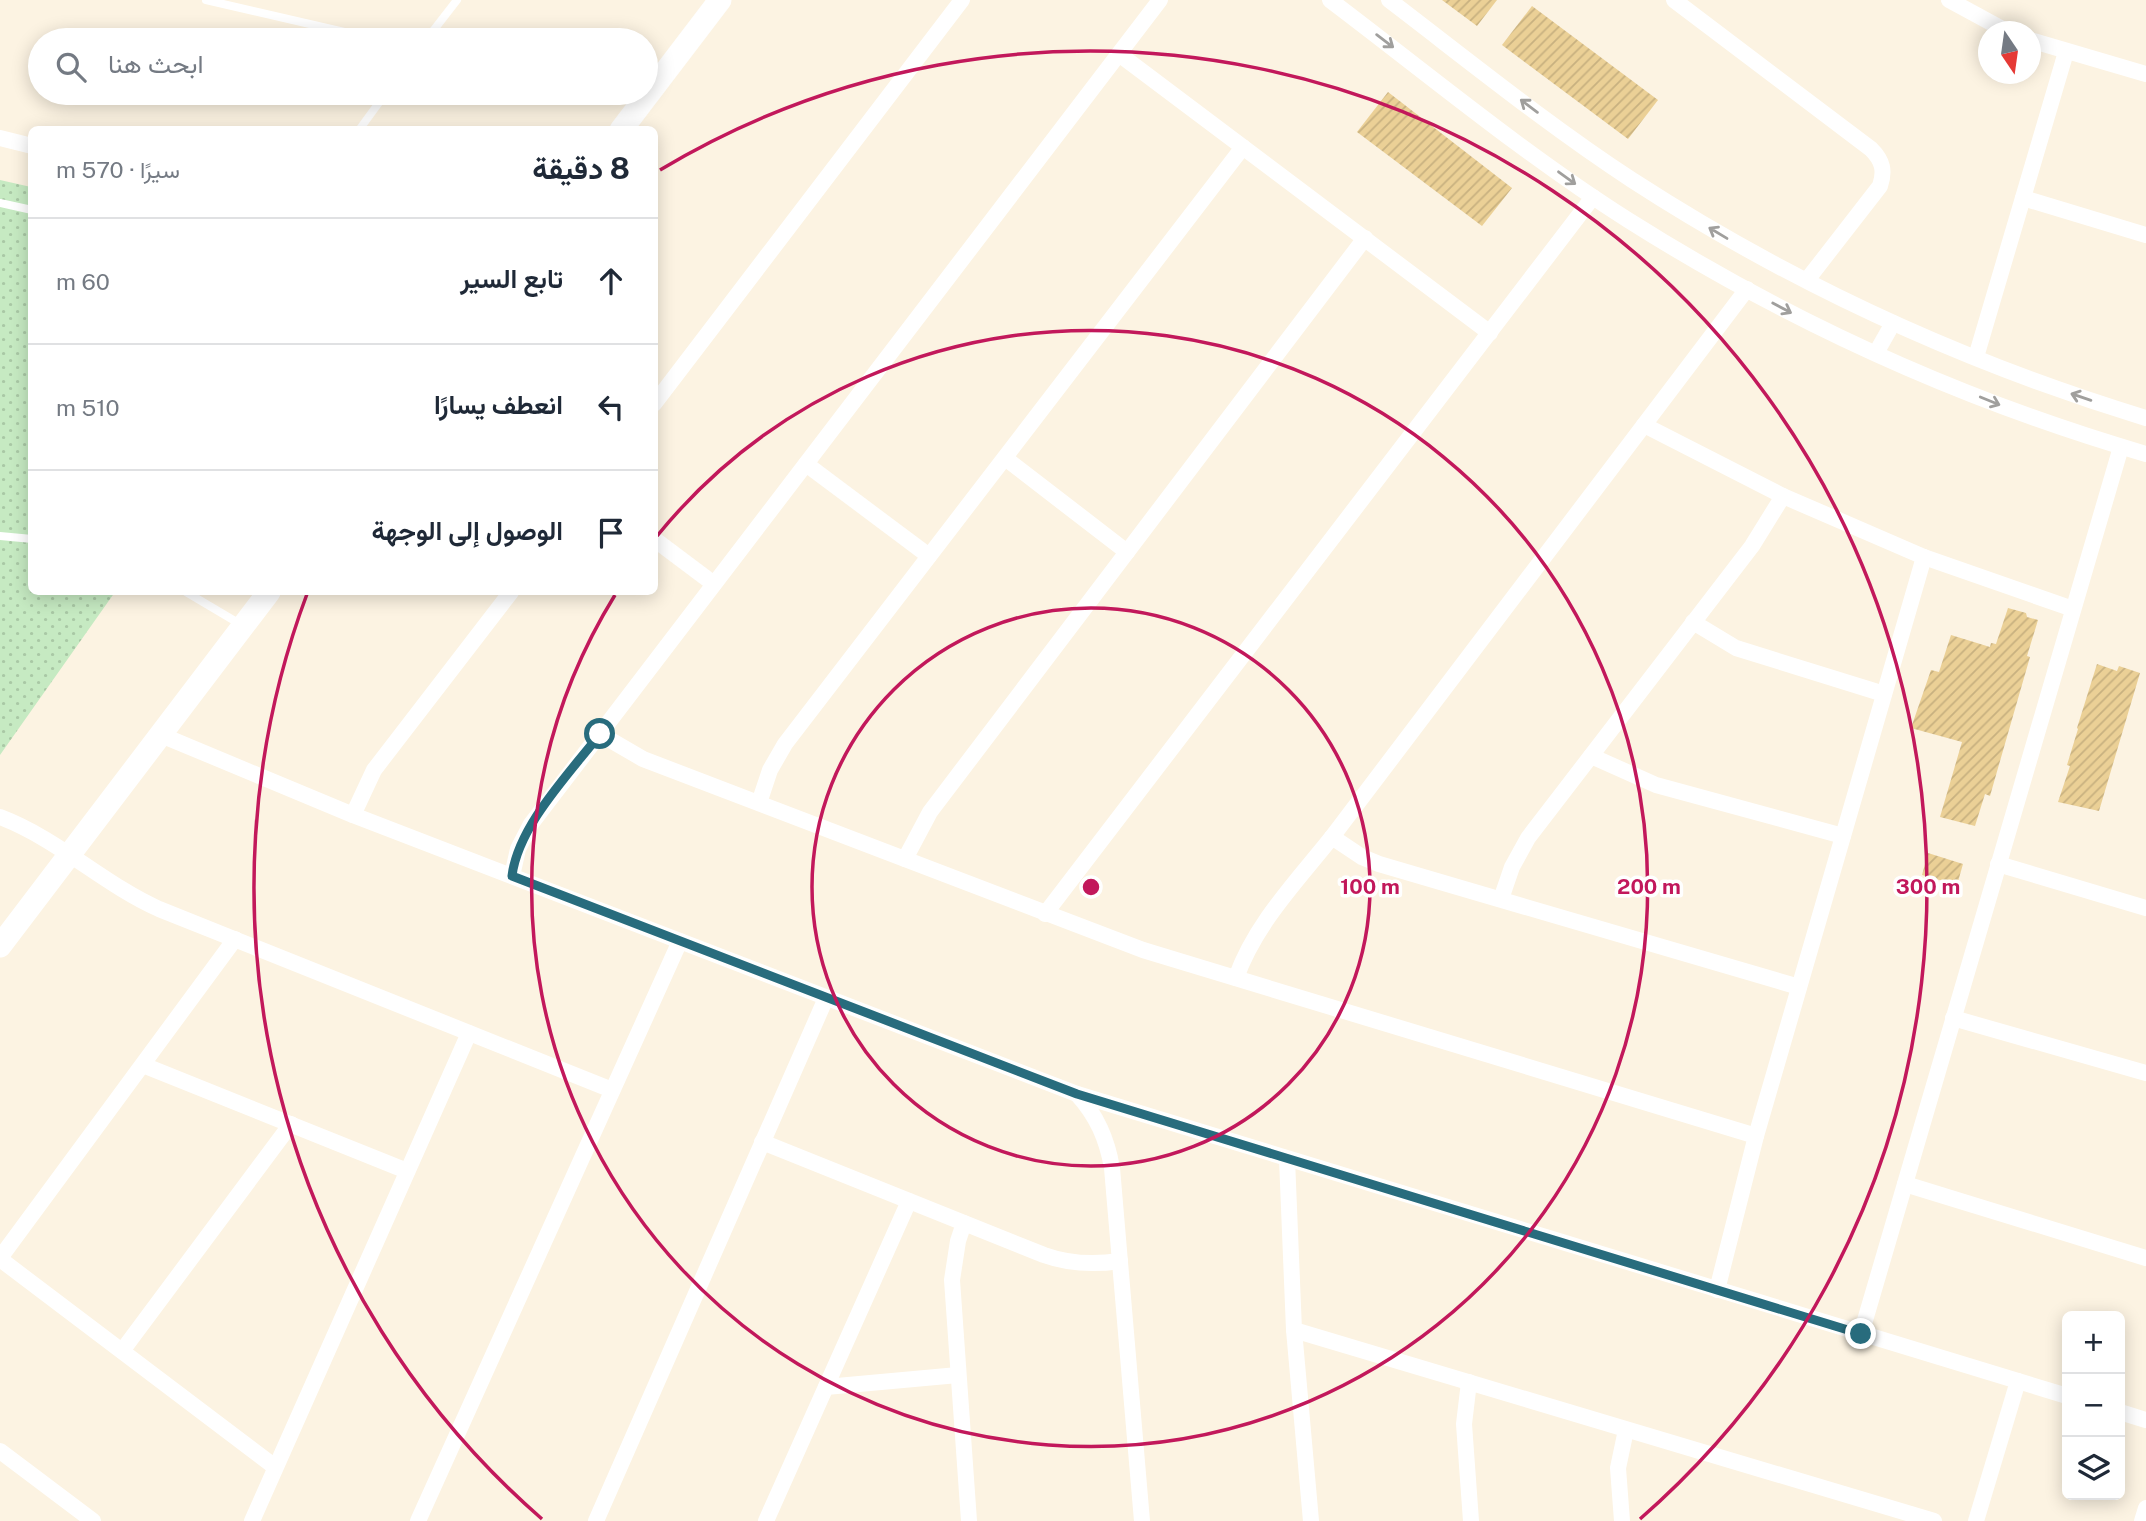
<!DOCTYPE html>
<html lang="ar">
<head>
<meta charset="utf-8">
<style>
  :root { --surface:#fff; --page:#f2f2f3; --text:#1f2937; --muted:#747a83; --line:#e0e1e3 }
  body { margin:0; font-family:"Public Sans",Vazirmatn,sans-serif; background:var(--page); color:var(--text); direction:rtl }
  .controls { position:absolute; right:21px; bottom:21px; display:grid; overflow:hidden; border-radius:10px; box-shadow:0 4px 18px #0003 }
  .controls button { width:63px; height:63px; display:grid; place-items:center; padding:0; border:0; border-bottom:2px solid var(--line); background:var(--surface); color:var(--text); font:35px sans-serif }
  .compass { position:absolute; left:1978px; top:21px; width:63px; height:63px; border-radius:50%; background:var(--surface); box-shadow:0 4px 18px #0003; rotate:167deg }
  .stop { position:absolute; width:21px; height:21px; margin:-16px; border:5px solid #286c7d; border-radius:50%; background:#fff }
  .stop.end { background:#286c7d; border-color:#fff; box-shadow:0 2px 7px #0008 }
  .list { margin:0; padding:0; list-style:none }
  h2 { display:flex; justify-content:space-between; align-items:center; height:91px; margin:0; padding:0 28px; font-size:30px }
  h2 small { font-size:23px; font-weight:400; color:var(--muted) }
  .list li { display:grid; grid-template-columns:46px 1fr auto; gap:21px; align-items:center; box-sizing:border-box; height:126px; padding:0 28px; border-top:2px solid var(--line) }
  .list b { display:block; font-size:26px; white-space:nowrap }
  .list em { font-size:23px; font-style:normal; color:var(--muted) }
  .icon { flex:none; width:38px; height:38px; fill:none; stroke:currentColor; stroke-width:2; stroke-linecap:round; stroke-linejoin:round }
  .map { position:relative; flex:none; width:2146px; height:1521px; overflow:hidden; direction:ltr }
  .search { position:absolute; background:var(--surface); box-shadow:0 4px 18px #0003; left:28px; top:28px; width:630px; height:77px; display:flex; align-items:center; gap:18px; box-sizing:border-box; padding:0 24px; border-radius:38px; color:var(--muted); font-size:26px }
  .panel { position:absolute; background:var(--surface); box-shadow:0 4px 18px #0003; left:28px; top:126px; width:630px; height:469px; border-radius:10px; direction:rtl }
  .map>svg:first-child { display:block }
</style>
</head>
<body>
<div class="map">
<svg width="2146" height="1521" viewBox="0 0 2146 1521">
  <defs>
    <pattern id="grass-dots" width="8" height="8" patternUnits="userSpaceOnUse" patternTransform="scale(1.75)"><rect width="8" height="8" fill="#c6eac2"/><path d="M2 2h.1M6 6h.1" fill="none" stroke="#a9c8a5" stroke-width="1.8" stroke-linecap="round"/></pattern>
    <pattern id="building-hatch" width="6" height="6" patternUnits="userSpaceOnUse" patternTransform="scale(1.75)"><rect width="6" height="6" fill="#ebd096"/><path d="M-1 1l2-2M0 6l6-6M5 7l2-2" fill="none" stroke="#c8b180"/></pattern>
  </defs>
  <rect width="100%" height="100%" fill="#fcf3e2"/>
  <polygon fill="url(#grass-dots)" points="0,180 31,187 32,592 115,592 0,755"/>
  <g fill="url(#building-hatch)">
    <polygon points="1442,0 1497,0 1477,26"/>
    <polygon points="1532,6 1658,100 1628,139 1502,45"/>
    <polygon points="1388,92 1512,188 1482,226 1357,132"/>
    <polygon points="2008,608 2026,613 2027,617 2038,620 2027,656 2030,657 1998,768 1990,796 1985,794 1975,826 1940,817 1962,742 1911,728 1931,670 1939,672 1951,635 1990,647 1991,643 1996,644"/>
    <polygon points="2097,664 2117,671 2119,666 2140,673 2099,811 2058,802 2070,766 2067,765 2078,729 2077,728"/>
    <polygon points="1928,853 1963,864 1957,885 1922,875"/>
  </g>
  <g fill="none" stroke-linecap="round" stroke-linejoin="round">
    <g stroke="#fff" stroke-width="8">
      <polyline points="206,0 379,40"/>
      <polyline points="426,40 457,0"/>
      <polyline points="359,130 386,93"/>
      <polyline points="0,203 32,210"/>
      <polyline points="0,536 32,539"/>
      <polyline points="186,592 240,624"/>
    </g>
    <g stroke="#fff" stroke-width="16">
      <path d="M1330,0c98,74 194,154 298,220 160,101 336,181 518,234"/>
      <path d="M1389,0c80,61 159,125 243,180 159,103 333,183 514,238"/>
      <path d="M1674,0l197,149c12,12 14,22 9,37l-73,94"/>
      <polyline points="1949,0 2008,32"/>
      <polyline points="2030,40 2146,74"/>
      <polyline points="1119,54 1490,333"/>
      <polyline points="0,138 32,146"/>
      <polyline points="2023,198 2146,235"/>
      <polyline points="1876,353 1893,323"/>
      <polyline points="1976,357 2066,52"/>
      <polyline points="654,404 962,0"/>
      <polyline points="1644,425 1783,496 1924,557 2073,609"/>
      <polyline points="1005,458 1127,552"/>
      <polyline points="806,464 929,556"/>
      <polyline points="654,539 714,584"/>
      <polyline points="1693,622 1736,648 1884,694"/>
      <polyline points="600,734 643,759 1143,950 1756,1136"/>
      <polyline points="161,735 353,815 1077,1094 2067,1396"/>
      <polyline points="1591,756 1656,785 1843,836"/>
      <polyline points="759,803 770,770 785,744 1243,147"/>
      <polyline points="353,815 374,770 511,592"/>
      <path d="M0,817c58,22 103,67 159,92l453,181"/>
      <polyline points="1332,837 1362,857 1379,864 1799,987"/>
      <polyline points="905,859 930,812 1365,238"/>
      <polyline points="1998,864 2146,908"/>
      <polyline points="512,876 518,849 531,824 1160,0"/>
      <polyline points="1501,899 1512,867 1528,838 1752,546 1783,496"/>
      <polyline points="1045,914 1593,197"/>
      <path d="M1236,978c19,-54 61,-97 96,-141l415,-548"/>
      <polyline points="1953,1018 2146,1073"/>
      <polyline points="143,1065 407,1171"/>
      <path d="M1077,1094c20,22 30,45 35,74l30,353"/>
      <path d="M762,1142l282,113c25,9 49,10 76,6"/>
      <polyline points="1287,1159 1294,1330 1311,1521"/>
      <polyline points="1905,1184 2146,1258"/>
      <polyline points="964,1223 958,1241 952,1280 969,1521"/>
      <polyline points="0,1258 235,939"/>
      <polyline points="0,1259 275,1467"/>
      <polyline points="1717,1290 1756,1136 1924,557"/>
      <polyline points="1294,1330 1934,1521"/>
      <polyline points="1861,1334 2121,447"/>
      <polyline points="122,1351 291,1124"/>
      <polyline points="1469,1382 1464,1424 1471,1521"/>
      <polyline points="826,1387 958,1375"/>
      <polyline points="2120,1412 2146,1420"/>
      <polyline points="0,1451 93,1521"/>
      <polyline points="252,1521 469,1033"/>
      <polyline points="418,1521 680,941"/>
      <polyline points="596,1521 826,998"/>
      <polyline points="766,1521 909,1201"/>
      <polyline points="1622,1521 1618,1468 1626,1430"/>
      <polyline points="1976,1521 2018,1381"/>
      <polyline points="2142,1521 2146,1508"/>
    </g>
    <g stroke="#fff" stroke-width="23">
      <polyline points="621,130 720,0"/>
      <polyline points="0,946 269,592"/>
    </g>
  </g>
  <defs><path id="oneway-shaft" d="M-6 0H5M1.5-3L5.5 0L1.5 3" fill="none" stroke-width="1.6" stroke-linecap="round" stroke-linejoin="round" transform="scale(1.75)"/></defs>
  <g stroke="#a09f9d">
    <use href="#oneway-shaft" transform="translate(1385 41) rotate(37)"/>
    <use href="#oneway-shaft" transform="translate(1529 106) rotate(-143)"/>
    <use href="#oneway-shaft" transform="translate(1567 178) rotate(36)"/>
    <use href="#oneway-shaft" transform="translate(1718 233) rotate(-149)"/>
    <use href="#oneway-shaft" transform="translate(1782 308) rotate(28)"/>
    <use href="#oneway-shaft" transform="translate(2081 397) rotate(-161)"/>
    <use href="#oneway-shaft" transform="translate(1990 401) rotate(22)"/>
  </g>
  <g fill="none" stroke-linecap="round" stroke-linejoin="round">
    <path stroke="#286c7d" stroke-width="9" d="M600,734c-31,40 -82,92 -88,142l565,218 784,240"/>
  </g>
  <g fill="none" stroke="#c2185b" stroke-width="3.5">
    <circle cx="1091" cy="887" r="279"/>
    <path d="M657 536A558 558 0 1 1 615 595"/>
    <path d="M542 1519A837 837 0 0 1 307 594M660 170A837 837 0 0 1 1640 1519"/>
  </g>
  <circle cx="1091" cy="887" r="10" fill="#c2185b" stroke="#fff" stroke-width="3.5"/>
  <g font-size="21" text-anchor="middle" font-weight="bold" fill="#c2185b" stroke="#fff" stroke-width="7" stroke-linejoin="round" paint-order="stroke">
    <text x="1370" y="894">100 m</text>
    <text x="1649" y="894">200 m</text>
    <text x="1928" y="894">300 m</text>
  </g>
</svg>
<div class="controls">
<button>+</button>
<button>−</button>
<button><svg class="icon" aria-label="layers" viewBox="0 0 24 24"><path d="M12 4l9 5-9 5-9-5zM3 14l9 5 9-5"/></svg></button>
</div>
<svg class="compass" viewBox="-18 -18 36 36"><path d="M0-13l5 13h-10z" fill="#e53935"/><path d="M0 13l5-13h-10z" fill="#747a83"/></svg>
<div class="stop" style="left:600px;top:734px"></div>
<div class="stop end" style="left:1861px;top:1334px"></div>
<div class="search"><svg class="icon" aria-label="search" viewBox="0 0 24 24"><circle cx="10" cy="10" r="6"/><path d="M15 15l6 6"/></svg>ابحث هنا</div>
<section class="panel">
<h2>8 دقيقة<small>سيرًا · 570 m</small></h2>
<ul class="list">
<li><svg class="icon" aria-label="ahead" viewBox="0 0 24 24"><path d="M12 20V5M6 11l6-6 6 6"/></svg><div><b>تابع السير</b></div><em>60 m</em></li>
<li><svg class="icon" aria-label="left" viewBox="0 0 24 24"><path d="M17 20v-9H6M10 6l-5 5 5 5"/></svg><div><b>انعطف يسارًا</b></div><em>510 m</em></li>
<li><svg class="icon" aria-label="arrive" viewBox="0 0 24 24"><path d="M6 21V4h12l-3 4 3 4H6"/></svg><div><b>الوصول إلى الوجهة</b></div></li>
</ul>
</section>
</div>
</body>
</html>
